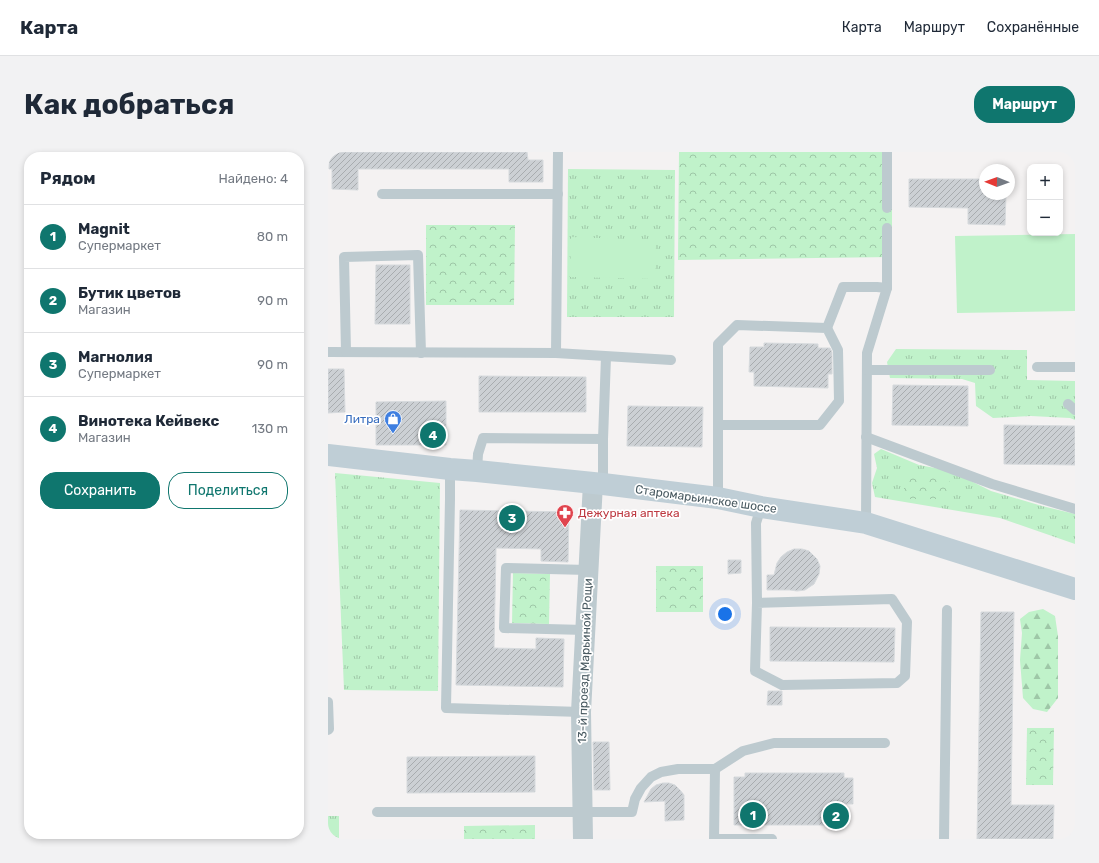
<!DOCTYPE html>
<html lang="ru">
<head>
<meta charset="utf-8">
<style>
  :root { --surface:#fff; --page:#f2f2f3; --text:#1f2937; --muted:#747a83; --line:#e0e1e3; --accent:#0f766e }
  body { margin:0; font-family:Rubik,sans-serif; background:var(--page); color:var(--text) }
  .controls { position:absolute; right:12px; top:12px; display:grid; overflow:hidden; border-radius:8px; box-shadow:0 2px 6px #0003 }
  .controls button { width:36px; height:36px; display:grid; place-items:center; padding:0; border:0; border-bottom:1px solid var(--line); background:var(--surface); color:var(--text); font:20px sans-serif }
  .compass { position:absolute; left:651px; top:12px; width:36px; height:36px; border-radius:50%; background:var(--surface); box-shadow:0 2px 6px #0003; rotate:271deg }
  .you { position:absolute; left:397px; top:462px; width:14px; height:14px; margin:-10px; border:3px solid #fff; border-radius:50%; background:#1a73e8; box-shadow:0 0 0 6px #1a73e833 }
  .badge { display:grid; place-items:center; width:26px; height:26px; border-radius:50%; background:var(--accent); color:#fff; font-size:13px; font-weight:700 }
  .pin { position:absolute; translate:-50% -50%; border:2px solid #fff; box-shadow:0 1px 4px #0006 }
  .list { margin:0; padding:0; list-style:none }
  h2 { display:flex; justify-content:space-between; align-items:center; height:52px; margin:0; padding:0 16px; font-size:17px }
  h2 small { font-size:13px; font-weight:400; color:var(--muted) }
  .list li { display:grid; grid-template-columns:26px 1fr auto; gap:12px; align-items:center; box-sizing:border-box; height:64px; padding:0 16px; border-top:1px solid var(--line) }
  .list b { display:block; font-size:15px; white-space:nowrap }
  .list p { margin:0; font-size:13px; white-space:nowrap; color:var(--muted) }
  .list em { font-size:13px; font-style:normal; color:var(--muted) }
  .actions { display:flex; gap:8px; padding:12px 16px }
  .actions a { flex:1; padding:9px 0; border:1px solid var(--accent); border-radius:16px; text-align:center; font-size:14px; color:var(--accent) }
  .actions .main { background:var(--accent); color:#fff }
  .map { position:relative; flex:none; width:747px; height:687px; overflow:hidden; border-radius:16px }
  header { display:flex; align-items:center; gap:24px; box-sizing:border-box; height:56px; padding:0 20px; background:var(--surface); border-bottom:1px solid var(--line) }
  header strong { font-size:19px }
  nav { display:flex; gap:22px; margin-inline-start:auto; font-size:14px }
  .intro { display:flex; align-items:center; justify-content:space-between; box-sizing:border-box; height:96px; padding:0 24px }
  h1 { margin:0; font-size:28px }
  .button { padding:10px 18px; border-radius:16px; background:var(--accent); color:#fff; font-size:14px; font-weight:700 }
  main { display:flex; gap:24px; padding:0 24px }
  aside { flex:1; background:var(--surface); border-radius:16px; box-shadow:0 2px 6px #0003 }
  .map>svg:first-child { display:block }
</style>
</head>
<body>
<header>
<strong>Карта</strong>
<nav><a>Карта</a><a>Маршрут</a><a>Сохранённые</a></nav>
</header>
<div class="intro"><h1>Как добраться</h1><a class="button">Маршрут</a></div>
<main>
<aside>
<h2>Рядом<small>Найдено: 4</small></h2>
<ul class="list">
<li><span class="badge">1</span><div><b>Magnit</b><p>Супермаркет</p></div><em>80 m</em></li>
<li><span class="badge">2</span><div><b>Бутик цветов</b><p>Магазин</p></div><em>90 m</em></li>
<li><span class="badge">3</span><div><b>Магнолия</b><p>Супермаркет</p></div><em>90 m</em></li>
<li><span class="badge">4</span><div><b>Винотека Кейвекс</b><p>Магазин</p></div><em>130 m</em></li>
</ul>
<div class="actions"><a class="main">Сохранить</a><a>Поделиться</a></div>
</aside>
<div class="map">
<svg width="747" height="687" viewBox="0 0 747 687">
  <defs>
    <pattern id="grass-tufts" width="24" height="20" patternUnits="userSpaceOnUse"><rect width="24" height="20" fill="#c0f2ca"/><path d="M3 7l-1-3M5 7V3M7 7l1-3M15 17l-1-3M17 17v-4M19 17l1-3" fill="none" stroke="#9ec7a7"/></pattern>
    <pattern id="forest-firs" width="22" height="20" patternUnits="userSpaceOnUse"><rect width="22" height="20" fill="#c0f2ca"/><path d="M5 1l3.5 6h-7zM16 11l3.5 6h-7z" fill="#9ec7a7"/></pattern>
    <pattern id="park-crowns" width="20" height="18" patternUnits="userSpaceOnUse"><rect width="20" height="18" fill="#c0f2ca"/><path d="M2 6a3 3 0 1 1 6 0M12 15a3 3 0 1 1 6 0" fill="none" stroke="#9ec7a7"/></pattern>
    <pattern id="building-hatch" width="6" height="6" patternUnits="userSpaceOnUse"><rect width="6" height="6" fill="#ccd0d4"/><path d="M-1 1l2-2M0 6l6-6M5 7l2-2" fill="none" stroke="#a8acaf"/></pattern>
  </defs>
  <rect width="100%" height="100%" fill="#f4f2f2"/>
  <g fill="url(#grass-tufts)">
    <polygon points="240,17 347,18 346,165 239,165"/>
    <polygon points="568,197 699,198 699,228 747,229 747,268 742,266 703,264 665,266 648,254 647,231 634,227 562,226 559,210"/>
    <polygon points="553,297 591,313 623,319 663,339 714,354 747,362 747,392 672,366 547,345 544,331 549,316 546,302"/>
    <polygon points="7,321 112,331 110,539 16,538"/>
    <rect x="0" y="664" width="11" height="23"/>
  </g>
  <polygon fill="url(#forest-firs)" points="715,457 727,464 730,484 730,546 719,560 705,557 695,546 692,508 694,481 692,467 701,460"/>
  <g fill="url(#park-crowns)">
    <polygon points="351,0 564,0 564,105 350,108"/>
    <polygon points="98,73 187,73 186,153 98,153"/>
    <rect x="576" y="321" width="46" height="26"/>
    <rect x="328" y="414" width="47" height="46"/>
    <polygon points="185,421 222,422 221,472 184,471"/>
    <polygon points="699,576 726,576 725,633 698,633"/>
    <polygon points="207,673 207,687 136,687 136,674"/>
  </g>
  <g fill="#c0f2ca">
    <polygon points="747,82 747,159 629,161 627,84"/>
    <polygon points="243,85 328,88 327,127 242,125"/>
  </g>
  <g fill="url(#building-hatch)" stroke="#d6dadd">
    <polygon points="1,0 199,0 200,8 215,8 215,30 181,30 181,17 30,17 30,38 4,37 4,17 1,17"/>
    <polygon points="581,27 657,27 657,42 678,42 677,73 640,72 640,56 581,55"/>
    <polygon points="48,113 82,113 82,172 47,172"/>
    <polygon points="436,191 490,192 490,196 502,196 504,200 504,222 500,222 500,236 426,234 426,220 421,220 422,195 436,195"/>
    <polygon points="0,217 16,217 17,260 0,261"/>
    <polygon points="151,224 258,225 258,260 151,260"/>
    <polygon points="565,233 640,234 640,274 564,273"/>
    <polygon points="118,249 118,293 48,293 48,250"/>
    <polygon points="300,254 375,255 374,295 299,294"/>
    <polygon points="676,273 747,274 747,313 676,312"/>
    <polygon points="132,358 241,360 240,410 213,409 213,397 168,396 166,496 208,497 208,486 236,487 235,535 128,533"/>
    <polygon points="466,397 474,397 481,399 489,407 492,414 491,422 486,432 477,438 469,439 462,438 439,438 439,423 446,423 449,411 453,405 459,400"/>
    <polygon points="400,408 413,408 413,421 400,422"/>
    <polygon points="653,460 686,460 683,653 726,653 725,687 649,687"/>
    <polygon points="442,475 567,476 566,510 442,509"/>
    <polygon points="440,539 454,539 454,553 439,553"/>
    <polygon points="265,590 281,590 282,638 266,638"/>
    <polygon points="207,604 207,640 79,641 79,605"/>
    <polygon points="417,621 516,621 516,626 525,626 525,652 515,652 515,673 406,673 406,625 417,625"/>
    <polygon points="335,631 341,631 347,633 352,638 356,643 356,668 337,669 337,649 316,650 323,637 328,633"/>
  </g>
  <g fill="none" stroke-linecap="round" stroke-linejoin="round">
    <g stroke="#bdcacf" stroke-width="10">
      <polyline points="559,0 559,56"/>
      <polyline points="54,42 230,42"/>
      <polyline points="559,136 559,76"/>
      <polyline points="499,176 515,135 549,135 559,136 539,201 538,371"/>
      <polyline points="0,200 228,201 343,208"/>
      <polyline points="18,200 16,105 90,103 93,201"/>
      <polyline points="228,201 230,0"/>
      <polyline points="709,215 747,215"/>
      <polyline points="539,218 662,218"/>
      <polyline points="740,252 747,258"/>
      <polyline points="390,273 492,273 511,249 510,198 499,176 409,173 390,192 390,346"/>
      <polyline points="538,285 664,332 747,357"/>
      <polyline points="122,317 122,347 118,556 253,560"/>
      <polyline points="149,319 150,302 155,286 275,287"/>
      <polyline points="275,332 275,287 278,205"/>
      <polyline points="429,451 564,447 579,470 577,524 569,531 454,533 427,519 429,451 428,371 433,355"/>
      <polyline points="257,478 176,476 178,416 260,418"/>
      <polyline points="0,550 1,577 0,578"/>
      <polyline points="387,617 415,599 446,591 557,591"/>
      <polyline points="49,660 304,660 307,647 313,636 323,625 333,620 350,617 387,617 386,687 444,687"/>
      <polyline points="616,687 619,458"/>
    </g>
    <polyline stroke="#bdcacf" stroke-width="20" points="255,687 253,560 265,331"/>
    <polyline stroke="#bfced6" stroke-width="22" points="0,303 122,317 149,319 275,332 390,346 433,355 538,371 747,437"/>
  </g>
  <defs>
    <symbol id="shop-pin" viewBox="-11 -11 22 30"><path d="M0 17L-7.5 6A9.5 9.5 0 1 1 7.5 6Z" fill="#3f7fe0" stroke="#fff"/><path d="M-5-2.5h2.3a2.7 3.5 0 0 1 5.4 0H5L5.5 6h-11ZM-1.5-2.5h3a1.5 2.3 0 0 0-3 0Z" fill="#fff"/></symbol>
    <symbol id="pharmacy-pin" viewBox="-11 -11 22 30"><path d="M0 17L-7.5 6A9.5 9.5 0 1 1 7.5 6Z" fill="#e0444e" stroke="#fff"/><path d="M-2-6h4v4h4v4h-4v4h-4v-4h-4v-4h4Z" fill="#fff"/></symbol>
  </defs>
  <g fill-rule="evenodd">
    <use href="#shop-pin" x="55" y="257" width="20" height="27"/>
    <use href="#pharmacy-pin" x="227" y="351" width="20" height="27"/>
  </g>
  <g text-anchor="middle" dominant-baseline="central" stroke-width="3.5" stroke-linejoin="round" paint-order="stroke">
    <g font-size="12" fill="#366cbe" stroke="#fff" text-anchor="end">
      <text x="52" y="267">Литра</text>
    </g>
    <g font-size="12" fill="#495a61" stroke="#fff">
      <text transform="translate(378 347) rotate(8)">Старомарьинское шоссе</text>
      <text transform="translate(257 509) rotate(-88)">13-й проезд Марьиной Рощи</text>
    </g>
    <g font-size="12" fill="#be3a42" stroke="#fff" text-anchor="start">
      <text x="250" y="361">Дежурная аптека</text>
    </g>
  </g>
</svg>
<div class="controls">
<button>+</button>
<button>−</button>
</div>
<svg class="compass" viewBox="-18 -18 36 36"><path d="M0-13l5 13h-10z" fill="#e53935"/><path d="M0 13l5-13h-10z" fill="#747a83"/></svg>
<div class="you"></div>
<div class="pin badge" style="left:425px;top:663px">1</div>
<div class="pin badge" style="left:508px;top:664px">2</div>
<div class="pin badge" style="left:184px;top:366px">3</div>
<div class="pin badge" style="left:105px;top:283px">4</div>
</div>
</main>
</body>
</html>
